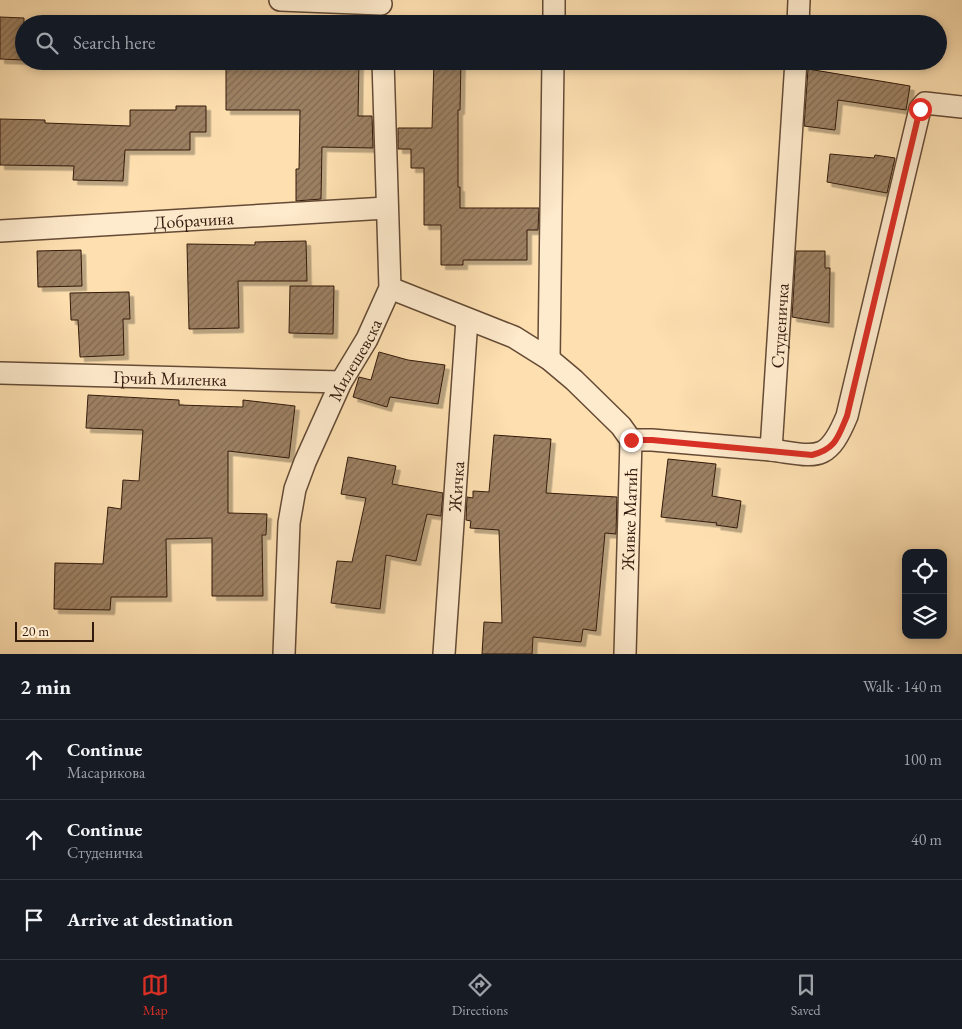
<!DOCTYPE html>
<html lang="en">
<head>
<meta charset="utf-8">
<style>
  :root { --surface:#171b24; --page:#242831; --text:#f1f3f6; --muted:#9ea1a6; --line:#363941; --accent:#d93025 }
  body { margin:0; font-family:"EB Garamond",serif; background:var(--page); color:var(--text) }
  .controls { position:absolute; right:15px; bottom:15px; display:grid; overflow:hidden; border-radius:10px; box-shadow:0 2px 8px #0003 }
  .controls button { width:45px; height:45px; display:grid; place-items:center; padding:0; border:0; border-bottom:1px solid var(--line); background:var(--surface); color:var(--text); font:25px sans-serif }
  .scale { position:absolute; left:15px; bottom:12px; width:79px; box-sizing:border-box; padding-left:5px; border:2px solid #321a0d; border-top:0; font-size:14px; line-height:18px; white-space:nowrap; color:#321a0d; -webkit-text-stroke:4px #feeacc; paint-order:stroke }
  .stop { position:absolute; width:15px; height:15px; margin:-11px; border:4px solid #d93025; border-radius:50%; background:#fff }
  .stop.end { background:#d93025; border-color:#fff; box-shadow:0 1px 5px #0008 }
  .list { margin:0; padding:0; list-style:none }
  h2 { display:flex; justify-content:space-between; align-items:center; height:65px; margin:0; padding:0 20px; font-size:21px }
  h2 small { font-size:16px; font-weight:400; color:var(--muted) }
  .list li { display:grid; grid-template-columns:32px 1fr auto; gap:15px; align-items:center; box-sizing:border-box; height:80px; padding:0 20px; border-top:1px solid var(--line) }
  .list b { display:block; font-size:19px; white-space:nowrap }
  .list p { margin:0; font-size:16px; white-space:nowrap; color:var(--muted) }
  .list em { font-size:16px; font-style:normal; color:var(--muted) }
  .icon { flex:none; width:28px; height:28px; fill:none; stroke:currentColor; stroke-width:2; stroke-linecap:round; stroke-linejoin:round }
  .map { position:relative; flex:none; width:962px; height:654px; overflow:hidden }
  .search { position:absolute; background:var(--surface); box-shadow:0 2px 8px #0003; left:15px; right:15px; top:15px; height:55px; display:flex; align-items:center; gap:12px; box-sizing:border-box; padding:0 18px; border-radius:28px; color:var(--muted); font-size:19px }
  .sheet { height:305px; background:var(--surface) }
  nav { display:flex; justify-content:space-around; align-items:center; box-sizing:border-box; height:70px; border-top:1px solid var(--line); background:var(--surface); font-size:14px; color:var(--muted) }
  nav a { display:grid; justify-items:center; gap:2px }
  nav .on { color:var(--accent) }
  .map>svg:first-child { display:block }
</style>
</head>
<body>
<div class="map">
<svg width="962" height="654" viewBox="0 0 962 654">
  <defs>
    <pattern id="building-hatch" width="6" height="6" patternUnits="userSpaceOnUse" patternTransform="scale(1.25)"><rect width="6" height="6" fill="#9c8062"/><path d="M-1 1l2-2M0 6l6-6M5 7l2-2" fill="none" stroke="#80684f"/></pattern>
    <filter id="shadow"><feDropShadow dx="4.5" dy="4.5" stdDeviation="0" flood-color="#0004"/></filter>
  </defs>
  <rect width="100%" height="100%" fill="#fddfb0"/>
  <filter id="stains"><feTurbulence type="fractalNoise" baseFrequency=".004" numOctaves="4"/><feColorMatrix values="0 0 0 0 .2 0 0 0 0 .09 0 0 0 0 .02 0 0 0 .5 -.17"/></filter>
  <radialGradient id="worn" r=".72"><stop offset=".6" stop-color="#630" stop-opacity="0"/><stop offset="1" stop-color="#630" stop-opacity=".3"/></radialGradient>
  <g fill="url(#building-hatch)" stroke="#321a0d" filter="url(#shadow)">
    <polygon points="0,17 24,18 24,60 0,59"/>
    <rect x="226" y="18" width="44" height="6"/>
    <polygon points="226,61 359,61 358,116 372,116 373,148 322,147 321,199 296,201 296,169 299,169 300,110 226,110"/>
    <polygon points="434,61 461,61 460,110 458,110 458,187 460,187 460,208 539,208 538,230 527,230 527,260 463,260 463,265 441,265 441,225 424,225 424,168 411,168 411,149 398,149 398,128 432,128"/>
    <polygon points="808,69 910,86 906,110 838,100 835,130 804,126"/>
    <polygon points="176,106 206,106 206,132 190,132 190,150 125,150 123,181 73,180 74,166 0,165 0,119 45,120 45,123 130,126 130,110 176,110"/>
    <polygon points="830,154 874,158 875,155 895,158 887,193 827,182"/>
    <polygon points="306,241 307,281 238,281 239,328 189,329 187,244 255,245 255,242"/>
    <polygon points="81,250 82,286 38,287 37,251"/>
    <polygon points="796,251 825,251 825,268 830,268 829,323 792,317"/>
    <polygon points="290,286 334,286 333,334 289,333"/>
    <polygon points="129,292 130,319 123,319 124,355 80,357 78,320 71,320 70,293"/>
    <polygon points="379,352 408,360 445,365 438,404 390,397 387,407 353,397 359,377 371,380"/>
    <polygon points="88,395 179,400 179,405 243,407 243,400 295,406 289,458 228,451 228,513 267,514 266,535 262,535 263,596 212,596 212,538 166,539 167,597 111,597 110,610 54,609 55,563 103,564 108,507 121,509 123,480 139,481 143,430 86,428"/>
    <polygon points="494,435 551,439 546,493 617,497 616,534 605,533 596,631 583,629 581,642 533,637 532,654 482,654 484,622 502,623 499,530 470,528 471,521 466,520 467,497 473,498 473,491 489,492"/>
    <polygon points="348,457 396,466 392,484 443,493 441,516 427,514 416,561 386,555 380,609 331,603 337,561 352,562 366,498 341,494"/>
    <polygon points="668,459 716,464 712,496 741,501 737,528 716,525 717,523 661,517"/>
  </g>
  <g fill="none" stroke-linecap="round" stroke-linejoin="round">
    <defs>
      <g id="street">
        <polyline points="280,0 381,4"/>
        <polyline points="554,24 554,0"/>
        <polyline points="798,24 799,0"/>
        <path id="s1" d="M0,231l386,-23"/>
        <polyline points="390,288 514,337 549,359 574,380 621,426 631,440 625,654"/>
        <polyline points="549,359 553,61"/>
        <path id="s2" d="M0,373l341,9"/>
        <path id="s3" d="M631,440h21l119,10 25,-389"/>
        <path d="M771,450c46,6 56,14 76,-34l73,-307 5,-6 37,4"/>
        <path id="s4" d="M284,654l5,-131 6,-34 10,-27 36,-80 26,-43 23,-51 -7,-227"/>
        <path id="s5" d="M444,654l23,-335"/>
      </g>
    </defs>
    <use href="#street" stroke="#654b36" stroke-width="24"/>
    <use href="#street" stroke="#feeacc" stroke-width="21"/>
  </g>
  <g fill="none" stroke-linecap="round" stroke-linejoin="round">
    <path stroke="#d93025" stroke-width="6" d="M631,440h21l160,15c24,-6 26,-18 35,-39l73,-307"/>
  </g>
  <g text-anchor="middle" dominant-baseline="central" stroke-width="4.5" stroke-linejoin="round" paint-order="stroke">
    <g font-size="18" fill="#321a0d" stroke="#feeacc">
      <text stroke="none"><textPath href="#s1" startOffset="194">Добрачина</textPath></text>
      <text stroke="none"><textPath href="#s3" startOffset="265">Студеничка</textPath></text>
      <text stroke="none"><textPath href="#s4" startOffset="308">Милешевска</textPath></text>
      <text stroke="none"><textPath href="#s2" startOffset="170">Грчић Миленка</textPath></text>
      <text stroke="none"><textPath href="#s5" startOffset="168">Жичка</textPath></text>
      <text transform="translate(629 519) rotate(-88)">Живке Матић</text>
    </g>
  </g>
  <rect width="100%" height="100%" filter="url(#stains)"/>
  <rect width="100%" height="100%" fill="url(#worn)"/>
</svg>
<div class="controls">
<button><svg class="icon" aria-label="locate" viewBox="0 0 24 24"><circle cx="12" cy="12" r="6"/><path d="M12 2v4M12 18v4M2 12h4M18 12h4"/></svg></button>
<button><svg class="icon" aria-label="layers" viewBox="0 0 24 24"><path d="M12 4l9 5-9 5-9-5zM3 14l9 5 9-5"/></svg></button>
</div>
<div class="scale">20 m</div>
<div class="stop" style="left:920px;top:109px"></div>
<div class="stop end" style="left:631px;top:440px"></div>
<div class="search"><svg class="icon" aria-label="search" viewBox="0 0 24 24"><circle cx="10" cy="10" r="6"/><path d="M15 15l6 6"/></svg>Search here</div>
</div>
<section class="sheet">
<h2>2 min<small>Walk · 140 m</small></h2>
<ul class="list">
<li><svg class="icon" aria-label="ahead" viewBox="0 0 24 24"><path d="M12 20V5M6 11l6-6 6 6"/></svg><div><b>Continue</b><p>Масарикова</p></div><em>100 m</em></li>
<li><svg class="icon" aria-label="ahead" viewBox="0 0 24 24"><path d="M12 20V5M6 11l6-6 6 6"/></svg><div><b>Continue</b><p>Студеничка</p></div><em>40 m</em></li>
<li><svg class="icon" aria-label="arrive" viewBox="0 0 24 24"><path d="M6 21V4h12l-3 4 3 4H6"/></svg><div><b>Arrive at destination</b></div></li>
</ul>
</section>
<nav>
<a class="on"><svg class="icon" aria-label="map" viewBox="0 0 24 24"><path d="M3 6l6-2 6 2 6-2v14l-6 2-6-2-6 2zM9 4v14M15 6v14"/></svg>Map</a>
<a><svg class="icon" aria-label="directions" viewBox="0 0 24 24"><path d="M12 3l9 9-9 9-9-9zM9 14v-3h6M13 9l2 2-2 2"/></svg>Directions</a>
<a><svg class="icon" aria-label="saved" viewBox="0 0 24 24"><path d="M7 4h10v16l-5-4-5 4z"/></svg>Saved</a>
</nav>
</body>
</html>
